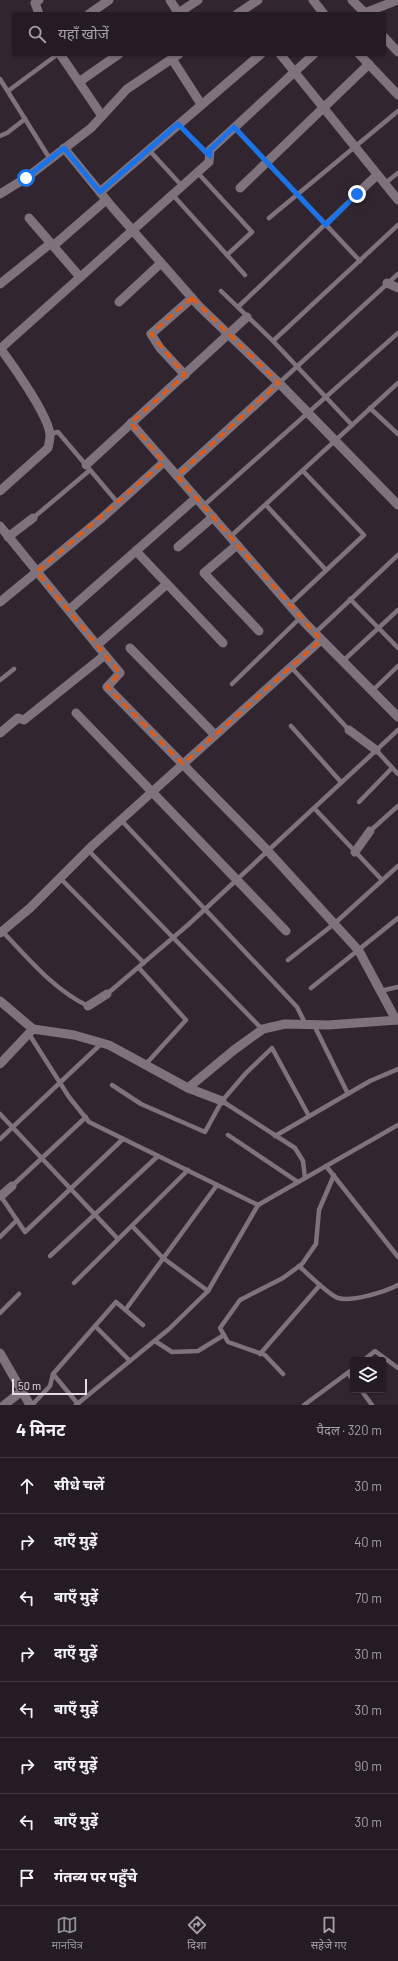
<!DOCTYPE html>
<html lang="hi">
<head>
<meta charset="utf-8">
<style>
  :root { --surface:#251c23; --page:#312930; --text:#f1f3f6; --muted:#a3a1a6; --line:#423a41; --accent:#8c9099 }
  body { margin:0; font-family:Barlow,"Noto Sans Devanagari",sans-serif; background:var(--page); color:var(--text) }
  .controls { position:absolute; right:12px; bottom:12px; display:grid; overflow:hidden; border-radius:4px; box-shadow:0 1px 3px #0004 }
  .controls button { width:36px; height:36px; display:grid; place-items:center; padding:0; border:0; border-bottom:1px solid var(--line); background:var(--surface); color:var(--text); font:20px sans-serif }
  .scale { position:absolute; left:12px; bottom:10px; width:75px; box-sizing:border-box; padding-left:4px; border:2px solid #e4dde2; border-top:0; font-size:11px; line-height:14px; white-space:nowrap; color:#e4dde2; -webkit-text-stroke:3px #31262f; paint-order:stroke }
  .stop { position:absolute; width:12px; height:12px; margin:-9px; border:3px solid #1a73e8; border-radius:50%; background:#fff }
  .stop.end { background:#1a73e8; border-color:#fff; box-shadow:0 1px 4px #0008 }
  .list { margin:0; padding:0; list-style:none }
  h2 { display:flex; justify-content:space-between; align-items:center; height:52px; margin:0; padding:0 16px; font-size:17px }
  h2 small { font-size:13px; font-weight:400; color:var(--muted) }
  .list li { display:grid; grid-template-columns:26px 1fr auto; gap:12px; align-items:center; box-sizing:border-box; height:56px; padding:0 16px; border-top:1px solid var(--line) }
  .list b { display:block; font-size:15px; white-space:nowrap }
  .list em { font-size:13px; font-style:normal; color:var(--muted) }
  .icon { flex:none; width:22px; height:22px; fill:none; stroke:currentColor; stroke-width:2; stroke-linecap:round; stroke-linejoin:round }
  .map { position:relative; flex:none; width:398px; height:1405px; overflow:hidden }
  .search { position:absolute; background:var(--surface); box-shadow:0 1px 3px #0004; left:12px; right:12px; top:12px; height:44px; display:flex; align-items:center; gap:10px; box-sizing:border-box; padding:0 14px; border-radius:4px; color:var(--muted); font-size:15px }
  .sheet { height:500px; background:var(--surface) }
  nav { display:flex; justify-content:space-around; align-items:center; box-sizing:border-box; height:56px; border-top:1px solid var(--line); background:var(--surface); font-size:11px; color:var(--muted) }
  nav a { display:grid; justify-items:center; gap:2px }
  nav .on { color:var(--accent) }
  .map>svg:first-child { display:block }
</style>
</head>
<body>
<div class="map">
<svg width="398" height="1405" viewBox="0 0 398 1405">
  <rect width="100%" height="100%" fill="#31262f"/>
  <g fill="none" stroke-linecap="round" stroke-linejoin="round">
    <g stroke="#80727c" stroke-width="4.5">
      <polyline points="0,79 50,159"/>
      <polyline points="8,91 58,54"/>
      <polyline points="178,124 209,156"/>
      <polyline points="234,127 360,261"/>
      <polyline points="0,136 7,133 25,119"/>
      <polyline points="149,150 182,186"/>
      <polyline points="197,172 252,232 227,255"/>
      <polyline points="384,184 398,173"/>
      <polyline points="172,194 245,275"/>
      <polyline points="269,218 398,111"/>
      <polyline points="221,291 273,341 352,425"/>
      <polyline points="238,307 357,194"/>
      <polyline points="273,341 398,225"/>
      <polyline points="279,383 398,274"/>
      <polyline points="370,408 398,434"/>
      <polyline points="50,434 58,432 118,503"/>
      <polyline points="266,505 326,570"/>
      <polyline points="203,506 398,333"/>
      <polyline points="33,518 90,470"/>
      <polyline points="230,537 398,383"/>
      <polyline points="350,599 398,648"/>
      <polyline points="289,605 364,535 303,471"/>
      <polyline points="315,633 398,555"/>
      <polyline points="343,661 398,610"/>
      <polyline points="291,667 349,730"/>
      <polyline points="0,680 14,669"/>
      <polyline points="232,684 300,618"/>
      <polyline points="372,691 398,666"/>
      <polyline points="291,726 341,782"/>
      <polyline points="376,750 398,774"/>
      <polyline points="359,802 392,768"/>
      <polyline points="314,808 382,880"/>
      <polyline points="121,820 297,1007 306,1025"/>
      <polyline points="370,831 398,806"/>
      <polyline points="88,850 262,1029"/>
      <polyline points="60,878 144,963"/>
      <path d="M2,931c27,28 51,58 86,75"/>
      <polyline points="288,960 334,924 398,866"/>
      <polyline points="139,968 186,1020 145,1065"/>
      <polyline points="311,988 398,918"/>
      <polyline points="380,991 398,987"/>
      <polyline points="107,994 189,924 398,730"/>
      <polyline points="314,1025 348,1094"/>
      <polyline points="29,1034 69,1097 89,1122 258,1205"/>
      <polyline points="112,1085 141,1104 205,1132 222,1101"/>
      <polyline points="0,1114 118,1239"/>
      <polyline points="228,1135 298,1182"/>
      <polyline points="275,1136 370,1081 398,1069"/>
      <polyline points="0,1139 102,1043"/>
      <polyline points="326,1166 398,1257"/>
      <polyline points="305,1178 303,1161 295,1148 222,1101 246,1073 272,1048 309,1116"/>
      <polyline points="12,1186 86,1117"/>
      <polyline points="0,1195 25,1232 123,1139"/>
      <polyline points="132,1226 163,1258 208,1291"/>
      <polyline points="0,1237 17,1220"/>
      <polyline points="50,1256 158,1156"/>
      <path d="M299,1266c8,7 30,29 39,32 14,4 47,-6 60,-13"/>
      <polyline points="74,1283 188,1170"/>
      <polyline points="126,1309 217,1185"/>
      <polyline points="0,1313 19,1294"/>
      <polyline points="95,1326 130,1361"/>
      <polyline points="155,1341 172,1352 198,1351 224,1335"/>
      <polyline points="260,1354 320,1285"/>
      <polyline points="364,1360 375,1351 398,1368"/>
      <polyline points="348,1373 353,1380"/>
      <polyline points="53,1374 78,1404"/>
      <polyline points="283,1374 265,1355 228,1342 220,1328 240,1300 283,1278 302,1264 316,1244 319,1210 334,1175"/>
      <polyline points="361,1390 372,1405"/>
      <polyline points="32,1405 50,1386 53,1374 116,1302 143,1325"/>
      <polyline points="76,1405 169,1329 208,1291 258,1205 398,1125"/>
      <polyline points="304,1405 353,1369"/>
    </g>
    <g stroke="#80727c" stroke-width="9">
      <polyline points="170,0 179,14"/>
      <polyline points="313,0 324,14"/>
      <polyline points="352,0 366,14"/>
      <polyline points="39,14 35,3 39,0"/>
      <polyline points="89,14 109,0"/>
      <polyline points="177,14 198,0"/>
      <polyline points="237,14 258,0"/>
      <polyline points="362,14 398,0"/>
      <polyline points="384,37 398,52"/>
      <polyline points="60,54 102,116"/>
      <polyline points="280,54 398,200"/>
      <polyline points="359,54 398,95"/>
      <polyline points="172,59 201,104"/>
      <polyline points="79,82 119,54"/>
      <polyline points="64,148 113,208 199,306 279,383 398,505"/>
      <polyline points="240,188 369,64"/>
      <polyline points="100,192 261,54"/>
      <polyline points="0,194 26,178 91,128 127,89 179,54"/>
      <polyline points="357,194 377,175"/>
      <polyline points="29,218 80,277"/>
      <polyline points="53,246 106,200"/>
      <polyline points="387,283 398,288"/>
      <polyline points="0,284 51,243"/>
      <polyline points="119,302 161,263"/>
      <path d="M0,348c12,16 49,68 50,87 0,4 -1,9 -2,13l-48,43"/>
      <polyline points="0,349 209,162 210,150 314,54"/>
      <polyline points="185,375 160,348 151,334 192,298"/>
      <polyline points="131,423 305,623 398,717"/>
      <polyline points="86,465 247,317"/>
      <polyline points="177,476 279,383"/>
      <polyline points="0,526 105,655 24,720 18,718 0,733"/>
      <polyline points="8,537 33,518"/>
      <polyline points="237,545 204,573 259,631"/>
      <polyline points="178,547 213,517"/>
      <polyline points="136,551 223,643"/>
      <polyline points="0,602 102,518 164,462"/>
      <polyline points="69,610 196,498"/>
      <polyline points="97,645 167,584"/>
      <polyline points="130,648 215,735"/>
      <polyline points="105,655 120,673 107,687 268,851 359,951 396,1020"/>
      <polyline points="76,713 286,931"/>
      <polyline points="349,730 376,750"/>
      <polyline points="355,852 370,831"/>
      <polyline points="0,933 30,908 92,846 321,640"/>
      <polyline points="0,1001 33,1029 74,1035 109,1045 188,1088 234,1050 263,1029 285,1024 328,1025 398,1020"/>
      <polyline points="88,1006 107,994"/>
      <polyline points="0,1064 33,1029"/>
      <polyline points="188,1088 222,1101"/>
      <polyline points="1,1196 12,1186"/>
      <polyline points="0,1353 30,1405"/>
      <polyline points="4,1405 22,1391"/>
    </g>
  </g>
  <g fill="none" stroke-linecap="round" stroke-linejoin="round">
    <polyline stroke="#1a73e8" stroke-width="5" points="26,178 64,148 100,192 178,124 210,156 210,150 234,127 326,225 357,194"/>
  </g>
  <path fill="none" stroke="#e8590c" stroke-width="3" stroke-dasharray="8 5" stroke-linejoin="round" d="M192,298l87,85 -102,93 144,164 -138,124 -76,-77 13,-14 -83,-101 127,-110 -33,-39 54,-48 -34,-41z"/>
</svg>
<div class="controls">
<button><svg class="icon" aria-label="layers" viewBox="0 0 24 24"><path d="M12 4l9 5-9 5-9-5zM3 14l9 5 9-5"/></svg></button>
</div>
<div class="scale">50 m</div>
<div class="stop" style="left:26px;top:178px"></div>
<div class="stop end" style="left:357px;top:194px"></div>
<div class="search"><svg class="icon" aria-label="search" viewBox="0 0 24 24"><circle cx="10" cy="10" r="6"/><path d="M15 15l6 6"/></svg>यहाँ खोजें</div>
</div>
<section class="sheet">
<h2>4 मिनट<small>पैदल · 320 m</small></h2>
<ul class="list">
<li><svg class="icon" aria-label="ahead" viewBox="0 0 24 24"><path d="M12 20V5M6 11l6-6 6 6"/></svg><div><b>सीधे चलें</b></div><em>30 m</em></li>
<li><svg class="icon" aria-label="right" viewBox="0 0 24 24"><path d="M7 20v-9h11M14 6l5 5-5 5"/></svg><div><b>दाएँ मुड़ें</b></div><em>40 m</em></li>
<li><svg class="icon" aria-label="left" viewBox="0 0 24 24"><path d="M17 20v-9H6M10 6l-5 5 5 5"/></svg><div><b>बाएँ मुड़ें</b></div><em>70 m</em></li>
<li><svg class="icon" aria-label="right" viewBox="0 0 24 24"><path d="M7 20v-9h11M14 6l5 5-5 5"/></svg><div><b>दाएँ मुड़ें</b></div><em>30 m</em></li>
<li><svg class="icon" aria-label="left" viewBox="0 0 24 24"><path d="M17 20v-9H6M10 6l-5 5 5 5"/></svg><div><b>बाएँ मुड़ें</b></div><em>30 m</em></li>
<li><svg class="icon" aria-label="right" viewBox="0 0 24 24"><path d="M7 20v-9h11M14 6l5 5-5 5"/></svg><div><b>दाएँ मुड़ें</b></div><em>90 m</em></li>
<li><svg class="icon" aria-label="left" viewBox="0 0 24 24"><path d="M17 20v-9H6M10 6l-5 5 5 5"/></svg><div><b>बाएँ मुड़ें</b></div><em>30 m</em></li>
<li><svg class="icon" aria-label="arrive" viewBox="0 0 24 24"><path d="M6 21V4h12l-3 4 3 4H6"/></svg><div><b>गंतव्य पर पहुँचे</b></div></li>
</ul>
</section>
<nav>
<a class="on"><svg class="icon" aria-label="map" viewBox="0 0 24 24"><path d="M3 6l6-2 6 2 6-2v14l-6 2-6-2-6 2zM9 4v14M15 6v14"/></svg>मानचित्र</a>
<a><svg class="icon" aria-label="directions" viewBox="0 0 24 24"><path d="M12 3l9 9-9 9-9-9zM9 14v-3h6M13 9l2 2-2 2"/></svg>दिशा</a>
<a><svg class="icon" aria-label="saved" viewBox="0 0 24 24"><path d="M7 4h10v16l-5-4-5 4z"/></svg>सहेजे गए</a>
</nav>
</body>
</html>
